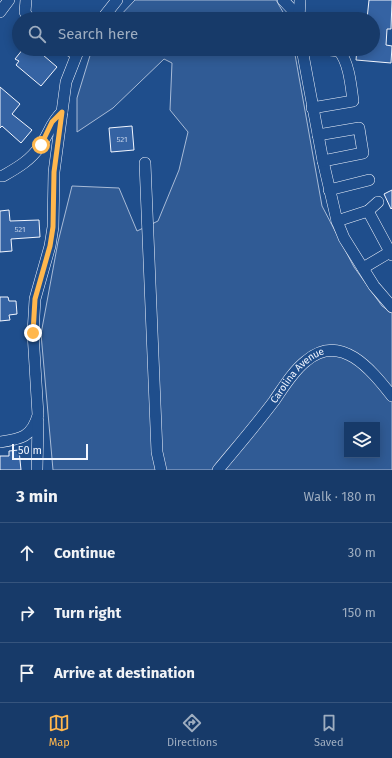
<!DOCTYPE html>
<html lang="en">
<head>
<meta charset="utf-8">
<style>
  :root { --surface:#173a69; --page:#20416f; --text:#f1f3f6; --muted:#9eadc0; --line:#36547d; --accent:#ffb74d }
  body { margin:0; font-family:"Fira Sans",sans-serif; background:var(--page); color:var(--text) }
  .controls { position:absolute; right:12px; bottom:12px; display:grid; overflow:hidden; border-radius:0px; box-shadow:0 2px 10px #0003 }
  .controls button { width:36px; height:36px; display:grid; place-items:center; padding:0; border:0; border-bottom:1px solid var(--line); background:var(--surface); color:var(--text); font:20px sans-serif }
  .scale { position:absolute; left:12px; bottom:10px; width:76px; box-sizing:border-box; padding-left:4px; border:2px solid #f2f6ff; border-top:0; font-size:11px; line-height:14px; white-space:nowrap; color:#f2f6ff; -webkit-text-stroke:3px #1f4e8c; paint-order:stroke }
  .stop { position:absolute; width:12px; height:12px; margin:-9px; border:3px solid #ffb74d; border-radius:50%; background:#fff }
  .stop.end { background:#ffb74d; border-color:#fff; box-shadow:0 1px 4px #0008 }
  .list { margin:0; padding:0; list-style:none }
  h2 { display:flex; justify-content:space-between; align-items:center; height:52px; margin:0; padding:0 16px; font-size:17px }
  h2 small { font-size:13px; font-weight:400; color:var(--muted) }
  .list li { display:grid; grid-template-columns:26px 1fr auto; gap:12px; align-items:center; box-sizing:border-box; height:60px; padding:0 16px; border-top:1px solid var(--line) }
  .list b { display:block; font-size:15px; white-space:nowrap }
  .list em { font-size:13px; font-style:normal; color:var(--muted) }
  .icon { flex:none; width:22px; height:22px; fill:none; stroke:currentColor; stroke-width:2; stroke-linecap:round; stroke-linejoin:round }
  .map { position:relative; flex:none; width:392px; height:470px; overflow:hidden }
  .search { position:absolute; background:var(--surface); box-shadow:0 2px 10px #0003; left:12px; right:12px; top:12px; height:44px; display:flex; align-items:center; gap:10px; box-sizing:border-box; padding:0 14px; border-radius:22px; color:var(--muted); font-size:15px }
  .sheet { height:232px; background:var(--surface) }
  nav { display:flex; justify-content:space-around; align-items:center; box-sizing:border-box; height:56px; border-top:1px solid var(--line); background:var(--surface); font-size:11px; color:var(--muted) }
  nav a { display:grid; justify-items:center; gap:2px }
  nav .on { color:var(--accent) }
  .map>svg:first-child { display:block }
</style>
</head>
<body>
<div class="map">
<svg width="392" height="470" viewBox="0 0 392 470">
  <rect width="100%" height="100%" fill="#1f4e8c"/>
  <g fill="#305b95" stroke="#a8bbd7" fill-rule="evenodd">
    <polygon points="135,0 276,0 287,19 117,19"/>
    <path d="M92,49h202l28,157 32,61 28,39 10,7v157h-339l-12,-136 17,-92 14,-56 47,2 18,43 21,-10 21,-51 9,-38 -18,-22 2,-47 -8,-4 -51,49 -36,24v-34zM347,425h30v30h-30z"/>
  </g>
  <g fill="#3563a3" stroke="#f2f6ff">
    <polygon points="369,0 392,0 391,29 387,29 386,45 392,46 391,63 356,60 357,49 373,49 373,19 367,19"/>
    <polygon points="23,49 41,49 45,53 43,55 57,67 41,86 16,65 19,61 15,59"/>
    <polygon points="0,87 20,104 12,114 32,130 21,143 2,126 0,128"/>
    <polygon points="132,126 134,150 111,152 109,128"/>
    <polygon points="392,190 392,208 391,209 384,194"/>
    <polygon points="9,210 10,221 39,220 40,237 11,239 12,251 0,252 0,211"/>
    <polygon points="0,297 8,297 9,301 16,301 17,314 9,315 10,320 0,321"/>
    <polygon points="19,450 21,470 0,470 0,456 9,456 9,451"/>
  </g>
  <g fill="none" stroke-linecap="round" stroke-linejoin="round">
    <defs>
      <g id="minor">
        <polyline points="26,0 25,12 29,19"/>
        <polyline points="283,0 299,17"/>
        <polyline points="0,12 9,0"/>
        <polyline points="102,19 117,0"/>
        <polyline points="299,19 300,0"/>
        <polyline points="67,49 76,54"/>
        <polyline points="302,49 323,161 337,221 344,238 374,286 392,307"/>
        <path d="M312,108l41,-7c-2,-15 -4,-39 -14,-50l-18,-2"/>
        <polyline points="318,135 359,128 363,153 323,161"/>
        <polyline points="145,163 157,452 161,470"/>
        <path d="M0,176h3c14,-8 28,-16 37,-30 10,-13 9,-21 22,-34"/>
        <polyline points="329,190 369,180"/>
        <polyline points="368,211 378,202"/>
        <polyline points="337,221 368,211 390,252"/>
        <polyline points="363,268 390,252 392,255"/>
        <path d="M0,442c21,-3 32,-5 38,-27l-5,-82 2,-34 15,-53 3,-19 1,-55 12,-90 13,-33"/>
        <polyline points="37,470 38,421"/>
        <path id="s1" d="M218,470c19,-23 38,-45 56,-69 9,-13 19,-30 32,-40 35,-30 66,10 86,35"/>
      </g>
    </defs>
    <use href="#minor" stroke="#f2f6ff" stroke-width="12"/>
    <use href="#minor" stroke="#1f4e8c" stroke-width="11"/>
  </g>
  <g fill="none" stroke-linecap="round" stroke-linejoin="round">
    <polyline stroke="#ffb74d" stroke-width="5" points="33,333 35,299 50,246 53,227 54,172 62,112 52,122 41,145"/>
  </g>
  <g text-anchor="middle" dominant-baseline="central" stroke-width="3" stroke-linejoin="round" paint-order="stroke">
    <g font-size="8" fill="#c3d1e8">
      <text x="122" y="139">521</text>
      <text x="20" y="229">521</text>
    </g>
    <g font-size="10" fill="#f2f6ff" stroke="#1f4e8c">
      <text stroke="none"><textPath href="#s1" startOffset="124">Carolina Avenue</textPath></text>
    </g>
  </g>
</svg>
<div class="controls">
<button><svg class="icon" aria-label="layers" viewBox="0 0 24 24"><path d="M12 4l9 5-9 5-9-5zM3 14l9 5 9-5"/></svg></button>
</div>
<div class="scale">50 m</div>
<div class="stop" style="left:41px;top:145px"></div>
<div class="stop end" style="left:33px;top:333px"></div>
<div class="search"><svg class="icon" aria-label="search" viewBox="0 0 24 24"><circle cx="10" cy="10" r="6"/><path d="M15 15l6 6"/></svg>Search here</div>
</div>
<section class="sheet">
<h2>3 min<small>Walk · 180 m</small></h2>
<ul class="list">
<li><svg class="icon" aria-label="ahead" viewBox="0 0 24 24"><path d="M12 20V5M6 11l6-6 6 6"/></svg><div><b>Continue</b></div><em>30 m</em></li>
<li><svg class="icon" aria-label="right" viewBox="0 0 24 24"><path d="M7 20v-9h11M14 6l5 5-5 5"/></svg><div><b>Turn right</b></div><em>150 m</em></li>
<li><svg class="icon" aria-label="arrive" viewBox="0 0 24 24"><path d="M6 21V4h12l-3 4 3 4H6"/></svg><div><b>Arrive at destination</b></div></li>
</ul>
</section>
<nav>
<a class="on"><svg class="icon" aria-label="map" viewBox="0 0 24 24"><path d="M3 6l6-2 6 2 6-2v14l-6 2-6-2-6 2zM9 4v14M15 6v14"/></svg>Map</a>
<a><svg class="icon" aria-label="directions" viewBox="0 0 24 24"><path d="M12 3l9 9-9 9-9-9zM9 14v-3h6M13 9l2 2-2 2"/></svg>Directions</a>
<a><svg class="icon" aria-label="saved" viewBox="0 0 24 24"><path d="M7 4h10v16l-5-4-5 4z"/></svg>Saved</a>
</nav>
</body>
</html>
